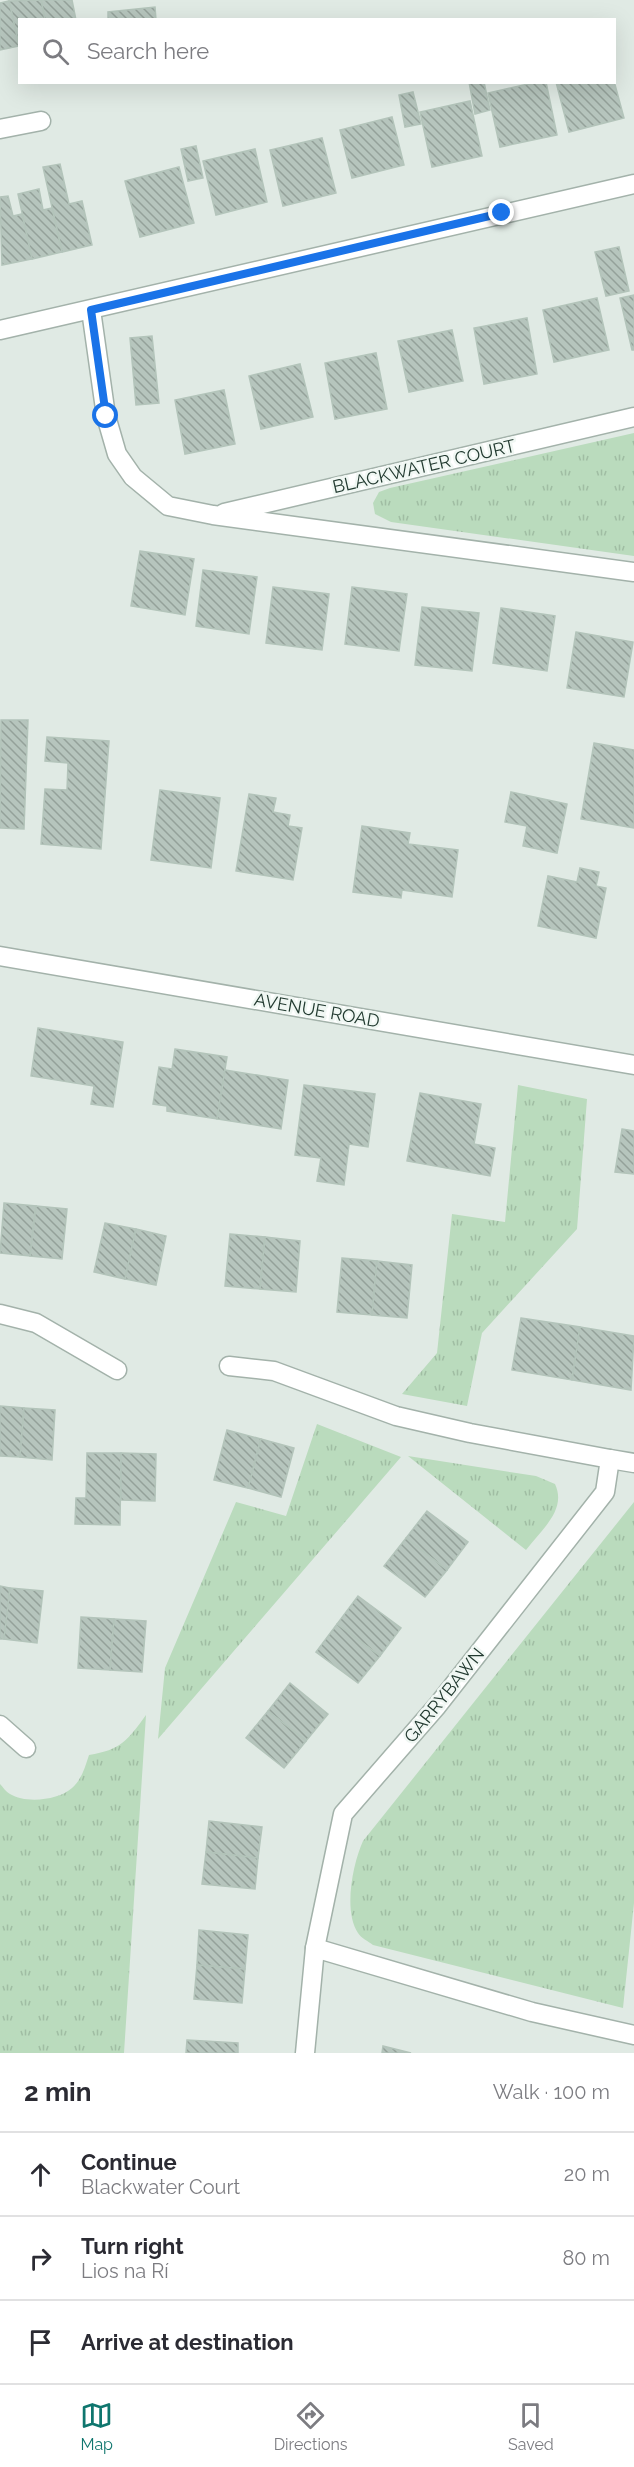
<!DOCTYPE html>
<html lang="en">
<head>
<meta charset="utf-8">
<style>
  :root { --surface:#fff; --page:#f7f7f7; --text:#2b2b33; --muted:#7c7c81; --line:#e1e1e2; --accent:#0f766e }
  body { margin:0; font-family:Raleway,sans-serif; background:var(--page); color:var(--text) }
  .stop { position:absolute; width:18px; height:18px; margin:-14px; border:4px solid #1a73e8; border-radius:50%; background:#fff }
  .stop.end { background:#1a73e8; border-color:#fff; box-shadow:0 2px 6px #0008 }
  .list { margin:0; padding:0; list-style:none }
  h2 { display:flex; justify-content:space-between; align-items:center; height:78px; margin:0; padding:0 24px; font-size:26px }
  h2 small { font-size:20px; font-weight:400; color:var(--muted) }
  .list li { display:grid; grid-template-columns:39px 1fr auto; gap:18px; align-items:center; box-sizing:border-box; height:84px; padding:0 24px; border-top:2px solid var(--line) }
  .list b { display:block; font-size:22px; white-space:nowrap }
  .list p { margin:0; font-size:20px; white-space:nowrap; color:var(--muted) }
  .list em { font-size:20px; font-style:normal; color:var(--muted) }
  .icon { flex:none; width:33px; height:33px; fill:none; stroke:currentColor; stroke-width:2; stroke-linecap:round; stroke-linejoin:round }
  .map { position:relative; flex:none; width:634px; height:2053px; overflow:hidden }
  .search { position:absolute; background:var(--surface); box-shadow:0 6px 24px #0002; left:18px; right:18px; top:18px; height:66px; display:flex; align-items:center; gap:15px; box-sizing:border-box; padding:0 21px; border-radius:0px; color:var(--muted); font-size:22px }
  .sheet { height:330px; background:var(--surface) }
  nav { display:flex; justify-content:space-around; align-items:center; box-sizing:border-box; height:84px; border-top:2px solid var(--line); background:var(--surface); font-size:16px; color:var(--muted) }
  nav a { display:grid; justify-items:center; gap:3px }
  nav .on { color:var(--accent) }
  .map>svg:first-child { display:block }
</style>
</head>
<body>
<div class="map">
<svg width="634" height="2053" viewBox="0 0 634 2053">
  <defs>
    <pattern id="grass-tufts" width="24" height="20" patternUnits="userSpaceOnUse" patternTransform="scale(1.5)"><rect width="24" height="20" fill="#badbbd"/><path d="M3 7l-1-3M5 7V3M7 7l1-3M15 17l-1-3M17 17v-4M19 17l1-3" fill="none" stroke="#a0bda3"/></pattern>
    <pattern id="building-back-hatch" width="6" height="6" patternUnits="userSpaceOnUse" patternTransform="scale(1.5)"><rect width="6" height="6" fill="#b6c5bd"/><path d="M-1 5l2 2M0 0l6 6M5-1l2 2" fill="none" stroke="#94a19a"/></pattern>
  </defs>
  <rect width="100%" height="100%" fill="#e0eae4"/>
  <g fill="url(#grass-tufts)">
    <polygon points="634,433 634,556 391,522 375,514 373,503 379,492 390,488"/>
    <polygon points="518,1085 587,1099 577,1229 482,1333 467,1406 402,1394 437,1353 452,1214 505,1222"/>
    <polygon points="317,1424 401,1457 158,1739 165,1668 236,1502 286,1516"/>
    <path d="M408,1456l128,20 19,8c12,26 -13,45 -29,66z"/>
    <path d="M634,1502v401l-11,105 -250,-63c-5,-4 -12,-7 -15,-12 -15,-22 -5,-70 5,-92z"/>
    <path d="M146,1715l-22,338h-124v-269c3,3 6,8 10,10 16,10 49,6 62,-6 10,-9 13,-21 17,-33 32,-5 39,-15 57,-40z"/>
  </g>
  <g fill="url(#building-back-hatch)" stroke="#b3c4ba" stroke-width="1.5">
    <polygon points="41,0 72,0 76,20 45,20"/>
    <polygon points="41,0 45,20 20,20 19,46 9,1"/>
    <polygon points="9,1 19,46 0,50 0,3"/>
    <polygon points="155,7 156,20 108,20 108,12"/>
    <polygon points="614,81 624,118 569,132 556,82"/>
    <polygon points="469,82 484,82 490,110 475,114"/>
    <polygon points="537,82 546,82 557,135 500,147 488,93"/>
    <polygon points="413,92 421,124 405,127 399,95"/>
    <polygon points="470,101 482,156 432,167 420,112"/>
    <polygon points="392,117 404,165 352,178 340,130"/>
    <polygon points="322,138 336,193 283,206 270,150"/>
    <polygon points="196,146 203,178 188,181 181,149"/>
    <polygon points="255,149 267,202 216,215 203,161"/>
    <polygon points="60,164 69,204 82,201 92,245 62,252 43,167"/>
    <polygon points="179,167 194,223 140,237 125,181"/>
    <polygon points="39,189 43,210 52,208 62,252 32,259 18,194"/>
    <polygon points="8,196 13,216 22,214 32,259 2,265 0,197"/>
    <polygon points="619,247 629,291 606,296 595,252"/>
    <polygon points="634,295 634,350 632,350 620,298"/>
    <polygon points="597,298 609,350 554,362 543,310"/>
    <polygon points="527,318 537,374 484,384 474,328"/>
    <polygon points="452,330 463,381 409,392 398,341"/>
    <polygon points="152,336 159,403 136,405 130,338"/>
    <polygon points="376,353 387,409 335,419 325,363"/>
    <polygon points="300,364 313,417 261,429 249,376"/>
    <polygon points="224,390 235,444 185,454 175,400"/>
    <polygon points="140,551 194,559 185,615 131,606"/>
    <polygon points="203,570 257,577 249,634 196,626"/>
    <polygon points="273,587 329,594 322,650 266,643"/>
    <polygon points="352,587 407,594 399,651 345,644"/>
    <polygon points="422,607 479,613 472,671 415,665"/>
    <polygon points="501,608 555,616 547,671 493,663"/>
    <polygon points="576,632 633,642 624,697 567,688"/>
    <polygon points="1,720 28,720 24,829 0,828"/>
    <polygon points="47,737 109,741 101,849 41,844 45,789 67,790 68,763 45,761"/>
    <polygon points="594,743 634,750 634,828 581,819"/>
    <polygon points="160,790 220,798 211,868 151,860"/>
    <polygon points="511,792 567,804 557,853 523,846 527,826 505,822"/>
    <polygon points="249,794 276,798 273,812 290,815 288,826 302,828 293,880 236,871"/>
    <polygon points="362,826 410,833 408,844 458,850 452,897 402,890 401,898 353,892"/>
    <polygon points="580,868 599,872 596,886 606,888 596,938 538,926 548,876 577,882"/>
    <polygon points="38,1028 123,1042 113,1107 91,1104 94,1086 31,1076"/>
    <polygon points="175,1049 227,1057 217,1119 167,1111 167,1106 153,1104 159,1067 172,1069"/>
    <polygon points="225,1070 288,1080 281,1129 217,1119"/>
    <polygon points="304,1085 375,1094 368,1147 349,1144 344,1185 317,1181 321,1158 295,1155"/>
    <polygon points="420,1093 481,1104 474,1144 495,1148 490,1176 407,1161"/>
    <polygon points="622,1129 634,1131 634,1174 615,1172"/>
    <polygon points="4,1203 36,1206 30,1256 0,1253"/>
    <polygon points="36,1206 67,1209 62,1259 30,1256"/>
    <polygon points="105,1223 136,1229 125,1279 94,1272"/>
    <polygon points="136,1229 166,1236 156,1285 125,1279"/>
    <polygon points="230,1234 265,1237 260,1289 225,1286"/>
    <polygon points="265,1237 300,1241 296,1292 260,1289"/>
    <polygon points="342,1258 377,1261 372,1315 337,1312"/>
    <polygon points="377,1261 412,1265 407,1318 372,1315"/>
    <polygon points="521,1318 580,1327 572,1380 512,1370"/>
    <polygon points="580,1327 634,1336 631,1390 572,1380"/>
    <polygon points="0,1406 24,1408 20,1457 0,1456"/>
    <polygon points="24,1408 55,1410 52,1460 20,1457"/>
    <polygon points="227,1430 261,1439 248,1488 214,1480"/>
    <polygon points="261,1439 294,1448 281,1497 248,1488"/>
    <polygon points="87,1453 121,1453 120,1525 75,1524 76,1498 86,1498"/>
    <polygon points="121,1453 156,1454 155,1501 121,1500"/>
    <polygon points="427,1511 468,1542 447,1570 406,1538"/>
    <polygon points="406,1538 447,1570 425,1597 384,1566"/>
    <polygon points="0,1586 10,1588 4,1639 0,1639"/>
    <polygon points="10,1588 43,1591 37,1643 4,1639"/>
    <polygon points="358,1596 401,1628 380,1656 337,1624"/>
    <polygon points="81,1617 114,1619 110,1670 78,1668"/>
    <polygon points="114,1619 146,1621 142,1672 110,1670"/>
    <polygon points="337,1624 380,1656 358,1683 316,1652"/>
    <polygon points="290,1683 328,1714 306,1741 268,1711"/>
    <polygon points="268,1711 306,1741 284,1768 246,1738"/>
    <polygon points="209,1821 262,1827 258,1858 206,1852"/>
    <polygon points="206,1852 258,1858 255,1889 202,1884"/>
    <polygon points="199,1930 248,1935 245,1969 197,1965"/>
    <polygon points="197,1965 245,1969 242,2003 194,1999"/>
    <polygon points="187,2040 238,2043 238,2053 186,2053"/>
    <polygon points="383,2046 411,2053 382,2053"/>
  </g>
  <g fill="none" stroke-linecap="round" stroke-linejoin="round">
    <defs>
      <g id="minor">
        <polyline points="0,129 41,121"/>
        <polyline points="91,310 106,416 117,454 133,477 168,506 213,515 634,572"/>
        <polyline points="0,330 634,184"/>
        <polyline points="224,513 634,417"/>
        <polyline points="0,956 634,1065"/>
        <polyline points="0,1314 36,1323 117,1370"/>
        <polyline points="229,1366 274,1371 396,1416 470,1433 610,1459 605,1492 437,1706 343,1814 315,1948 305,2053"/>
        <polyline points="610,1459 634,1463"/>
        <polyline points="0,1725 26,1748"/>
        <polyline points="315,1948 532,2012 634,2035"/>
      </g>
    </defs>
    <use href="#minor" stroke="#a3b2aa" stroke-width="21"/>
    <use href="#minor" stroke="#fff" stroke-width="18"/>
  </g>
  <g fill="none" stroke-linecap="round" stroke-linejoin="round">
    <polyline stroke="#1a73e8" stroke-width="8" points="106,416 91,310 502,213"/>
  </g>
  <g text-anchor="middle" dominant-baseline="central" stroke-width="5" stroke-linejoin="round" paint-order="stroke">
    <g font-size="18" fill="#223a30" stroke="#f0f7f3">
      <text transform="translate(424 466) rotate(-13)">BLACKWATER COURT</text>
      <text transform="translate(317 1010) rotate(10)">AVENUE ROAD</text>
      <text transform="translate(444 1695) rotate(-51)">GARRYBAWN</text>
    </g>
  </g>
</svg>
<div class="stop" style="left:106px;top:416px"></div>
<div class="stop end" style="left:502px;top:213px"></div>
<div class="search"><svg class="icon" aria-label="search" viewBox="0 0 24 24"><circle cx="10" cy="10" r="6"/><path d="M15 15l6 6"/></svg>Search here</div>
</div>
<section class="sheet">
<h2>2 min<small>Walk · 100 m</small></h2>
<ul class="list">
<li><svg class="icon" aria-label="ahead" viewBox="0 0 24 24"><path d="M12 20V5M6 11l6-6 6 6"/></svg><div><b>Continue</b><p>Blackwater Court</p></div><em>20 m</em></li>
<li><svg class="icon" aria-label="right" viewBox="0 0 24 24"><path d="M7 20v-9h11M14 6l5 5-5 5"/></svg><div><b>Turn right</b><p>Lios na Rí</p></div><em>80 m</em></li>
<li><svg class="icon" aria-label="arrive" viewBox="0 0 24 24"><path d="M6 21V4h12l-3 4 3 4H6"/></svg><div><b>Arrive at destination</b></div></li>
</ul>
</section>
<nav>
<a class="on"><svg class="icon" aria-label="map" viewBox="0 0 24 24"><path d="M3 6l6-2 6 2 6-2v14l-6 2-6-2-6 2zM9 4v14M15 6v14"/></svg>Map</a>
<a><svg class="icon" aria-label="directions" viewBox="0 0 24 24"><path d="M12 3l9 9-9 9-9-9zM9 14v-3h6M13 9l2 2-2 2"/></svg>Directions</a>
<a><svg class="icon" aria-label="saved" viewBox="0 0 24 24"><path d="M7 4h10v16l-5-4-5 4z"/></svg>Saved</a>
</nav>
</body>
</html>
